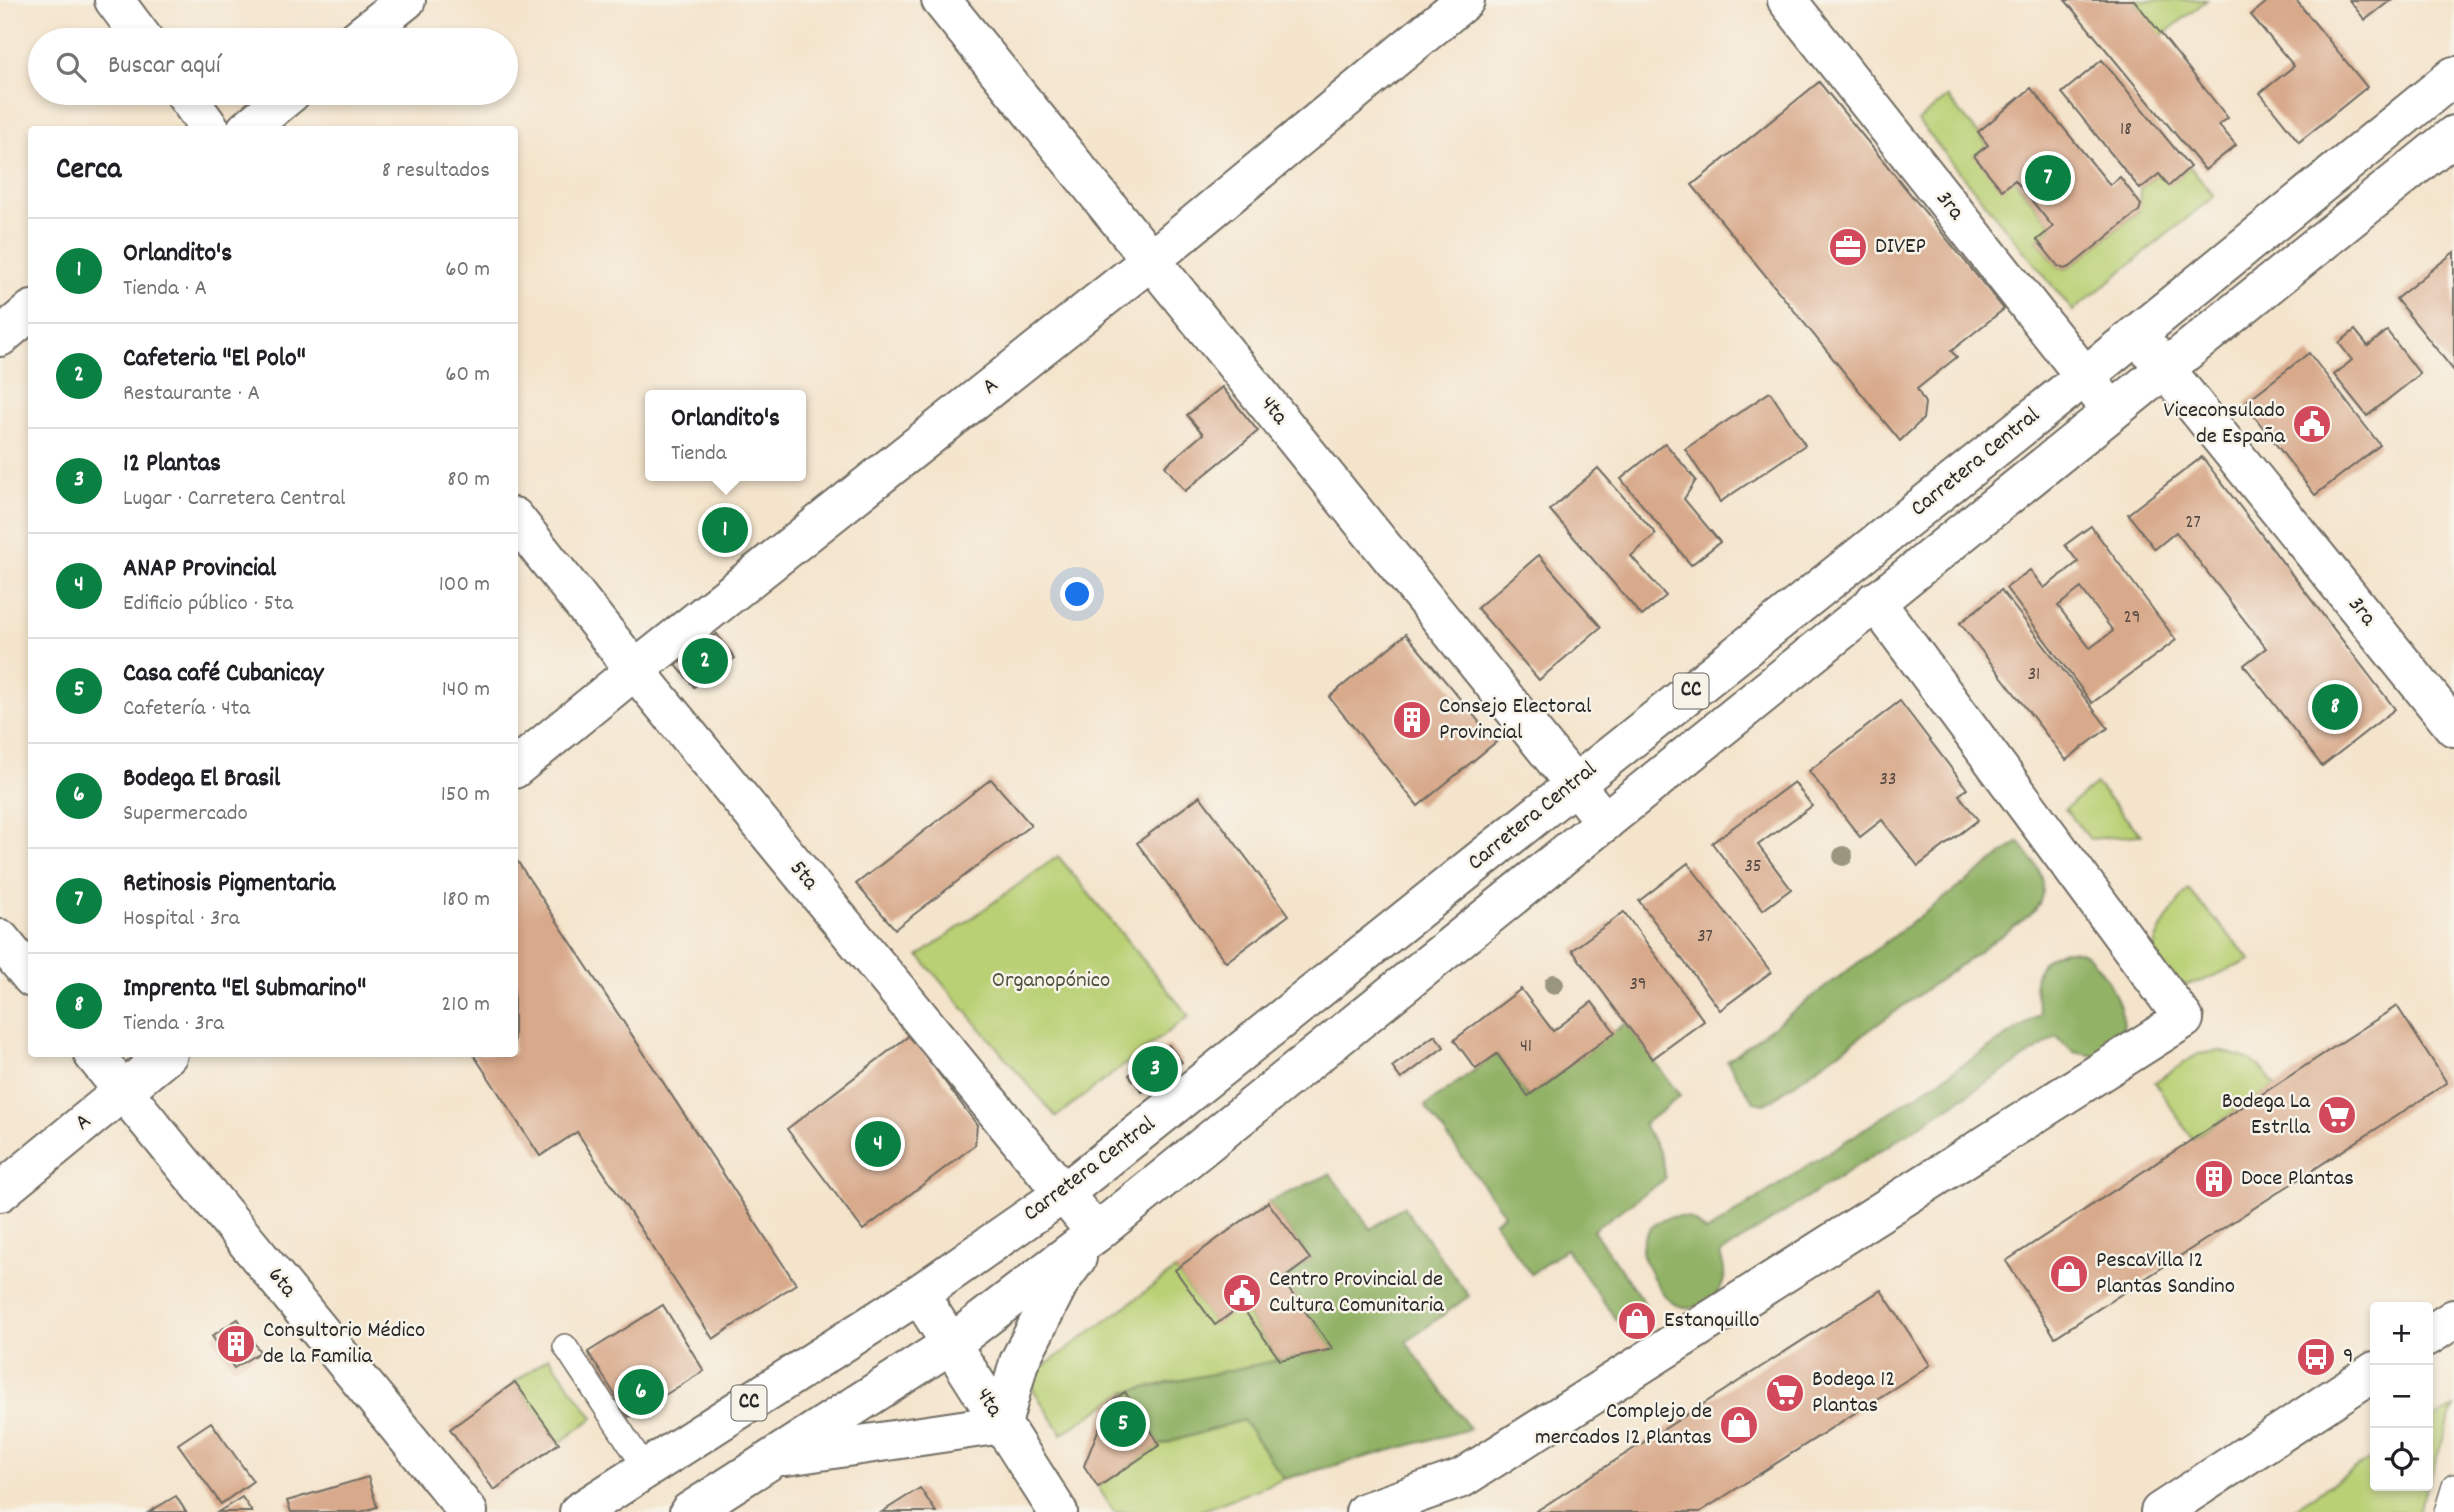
<!DOCTYPE html>
<html lang="es">
<head>
<meta charset="utf-8">
<style>
  :root { --surface:#fff; --page:#f2f2f2; --text:#202124; --muted:#757577; --line:#e0e0e0; --accent:#0b8043 }
  body { margin:0; font-family:Dekko,sans-serif; background:var(--page); color:var(--text) }
  .controls { position:absolute; right:21px; bottom:21px; display:grid; overflow:hidden; border-radius:7px; box-shadow:0 4px 10px #0003 }
  .controls button { width:63px; height:63px; display:grid; place-items:center; padding:0; border:0; border-bottom:2px solid var(--line); background:var(--surface); color:var(--text); font:35px sans-serif }
  .you { position:absolute; left:1078px; top:595px; width:24px; height:24px; margin:-18px; border:5px solid #fff; border-radius:50%; background:#1a73e8; box-shadow:0 0 0 10px #1a73e833 }
  .badge { display:grid; place-items:center; width:46px; height:46px; border-radius:50%; background:var(--accent); color:#fff; font-size:23px; font-weight:700 }
  .pin { position:absolute; translate:-50% -50%; border:4px solid #fff; box-shadow:0 2px 7px #0006 }
  .popup { position:absolute; left:645px; top:390px; width:161px; height:91px; box-sizing:border-box; display:grid; place-content:center; border-radius:7px; background:var(--surface); filter:drop-shadow(0 2px 5px #0005); font-size:23px; white-space:nowrap; color:var(--muted) }
  .popup b { font-size:26px; color:var(--text) }
  .popup::after { content:''; position:absolute; left:50%; top:100%; margin-left:-14px; border:14px solid transparent; border-top-color:var(--surface) }
  .list { margin:0; padding:0; list-style:none }
  h2 { display:flex; justify-content:space-between; align-items:center; height:91px; margin:0; padding:0 28px; font-size:30px }
  h2 small { font-size:23px; font-weight:400; color:var(--muted) }
  .list li { display:grid; grid-template-columns:46px 1fr auto; gap:21px; align-items:center; box-sizing:border-box; height:105px; padding:0 28px; border-top:2px solid var(--line) }
  .list b { display:block; font-size:26px; white-space:nowrap }
  .list p { margin:0; font-size:23px; white-space:nowrap; color:var(--muted) }
  .list em { font-size:23px; font-style:normal; color:var(--muted) }
  .icon { flex:none; width:38px; height:38px; fill:none; stroke:currentColor; stroke-width:2; stroke-linecap:round; stroke-linejoin:round }
  .map { position:relative; flex:none; width:2454px; height:1512px; overflow:hidden }
  .search { position:absolute; background:var(--surface); box-shadow:0 4px 10px #0003; left:28px; top:28px; width:490px; height:77px; display:flex; align-items:center; gap:18px; box-sizing:border-box; padding:0 24px; border-radius:38px; color:var(--muted); font-size:26px }
  .panel { position:absolute; background:var(--surface); box-shadow:0 4px 10px #0003; left:28px; top:126px; width:490px; height:931px; border-radius:7px }
  .map>svg:first-child { display:block }
</style>
</head>
<body>
<div class="map">
<svg width="2454" height="1512" viewBox="0 0 2454 1512">
  <rect width="100%" height="100%" fill="#f7f3e8"/>
  <filter id="ink" filterUnits="userSpaceOnUse"><feTurbulence type="fractalNoise" baseFrequency=".0143" numOctaves="2"/><feDisplacementMap in="SourceGraphic" scale="14" xChannelSelector="R" yChannelSelector="G"/><feConvolveMatrix kernelMatrix="1 2 1 2 8 2 1 2 1" color-interpolation-filters="sRGB"/></filter>
  <filter id="wash" filterUnits="userSpaceOnUse"><feTurbulence type="fractalNoise" baseFrequency=".00686" numOctaves="4" result="noise"/><feDisplacementMap in="SourceGraphic" scale="28" xChannelSelector="R" yChannelSelector="G"/><feGaussianBlur stdDeviation="1.57" result="paint"/><feColorMatrix in="noise" values="0 0 0 0 0 0 0 0 0 0 0 0 0 0 0 0 0 1.4 0 .05"/><feComposite in="paint" operator="in"/></filter>
  <g filter="url(#wash)">
    <rect width="100%" height="100%" fill="#f4e4cc"/>
    <g fill="#b9d075" stroke="#727e50" stroke-width="2">
      <polygon points="2134,0 2207,0 2161,36"/>
      <polygon points="1947,97 1988,145 1974,156 2015,180 2053,227 2037,240 2058,266 2064,269 2070,267 2139,211 2140,189 2159,174 2169,185 2190,167 2214,196 2073,311 1918,121"/>
      <polygon points="2096,784 2141,835 2090,839 2065,809"/>
      <polygon points="1058,856 1189,1016 1056,1117 919,956"/>
      <path d="M2188,889l63,71 -52,22 -11,2 -12,-1c-6,-7 -18,-17 -21,-26 -7,-17 23,-54 33,-68z"/>
      <path d="M2219,1051c29,6 40,10 56,35l-83,53 -37,-57 43,-28z"/>
      <polygon points="1175,1270 1215,1324 1241,1306 1280,1360 1125,1392 1062,1434 1033,1389 1036,1372"/>
      <polygon points="549,1357 593,1418 559,1443 515,1382"/>
      <polygon points="2454,1407 2428,1484 2428,1423"/>
      <polygon points="1243,1420 1284,1479 1198,1512 1114,1512 1098,1487 1160,1445"/>
      <polygon points="2375,1456 2375,1486 2427,1486 2418,1512 2288,1512"/>
    </g>
    <g fill="#92b266" stroke="#5e6e48" stroke-width="2">
      <path d="M2019,842c19,26 35,40 15,70l-262,188 -8,4 -10,-2 -27,-41z"/>
      <path d="M2064,950c8,0 14,0 21,4 16,9 48,64 36,82 -5,8 -18,14 -26,20l-22,-4 -16,-15 -337,217c7,20 7,34 -12,47 -5,3 -8,5 -14,6 -9,1 -19,-1 -25,-7 -9,-8 -28,-41 -27,-52 2,-23 27,-37 48,-29 7,3 11,8 16,13l335,-218c-9,-30 -12,-52 23,-64z"/>
      <path d="M1626,1023l54,73 -37,29c13,19 22,31 22,54l-72,51 54,77 -26,19 -55,-77 -35,25 -37,-52 10,-8 -79,-108 72,-52 31,42z"/>
      <polygon points="1330,1174 1371,1229 1403,1206 1469,1296 1406,1342 1470,1429 1284,1479 1243,1420 1160,1445 1125,1392 1332,1349 1282,1280 1310,1259 1268,1202"/>
    </g>
    <g id="blocks">
      <g fill="#d8a98a" fill-rule="evenodd">
        <polygon points="2065,0 2134,0 2228,118 2219,125 2236,145 2205,170"/>
        <polygon points="2269,0 2296,0 2367,87 2299,142 2260,93 2294,66 2251,15"/>
        <polygon points="2349,0 2391,0 2365,20"/>
        <polygon points="2102,60 2190,167 2169,186 2159,174 2140,189 2062,93"/>
        <polygon points="1819,82 2004,309 1951,351 1957,357 1917,389 1925,403 1923,419 1900,441 1692,185"/>
        <polygon points="2031,88 2110,185 2120,177 2141,205 2139,211 2070,267 2064,269 2058,266 2037,240 2053,227 2015,180 2002,190 1974,156 1988,145 1978,132"/>
        <polygon points="2454,252 2454,371 2396,299"/>
        <polygon points="2355,330 2368,346 2387,331 2420,374 2367,416 2334,375 2352,360 2339,343"/>
        <polygon points="2309,353 2380,445 2315,495 2244,403"/>
        <polygon points="1222,387 1258,431 1185,491 1165,466 1203,434 1187,415"/>
        <polygon points="1770,392 1805,445 1720,502 1685,449"/>
        <polygon points="1665,443 1696,480 1684,499 1720,542 1691,565 1621,479"/>
        <polygon points="2202,457 2395,709 2322,766 2244,665 2266,648 2176,532 2155,549 2128,514"/>
        <polygon points="1598,468 1656,534 1631,556 1666,596 1642,616 1550,510"/>
        <path d="M2091,526l85,114 -84,63 -86,-115 24,-18 14,18 34,-26 -13,-17zM2081,588l32,43 -23,17 -32,-42z"/>
        <polygon points="1539,555 1601,627 1539,680 1477,608"/>
        <polygon points="2001,590 2108,728 2066,760 1960,623"/>
        <polygon points="717,634 735,658 694,687 676,665"/>
        <polygon points="1406,634 1496,742 1418,806 1329,697"/>
        <polygon points="1900,701 1967,789 1959,795 1978,820 1918,866 1882,820 1860,837 1809,771"/>
        <polygon points="991,779 1031,825 895,929 856,884"/>
        <polygon points="1794,782 1812,806 1758,845 1791,889 1763,910 1712,843"/>
        <polygon points="1200,796 1289,915 1226,962 1137,843"/>
        <polygon points="514,856 796,1284 713,1339 577,1132 540,1156 473,1054 514,1054"/>
        <polygon points="1688,863 1771,972 1720,1010 1639,901"/>
        <polygon points="1624,912 1704,1021 1652,1059 1572,950"/>
        <polygon points="1521,989 1553,1031 1592,1002 1615,1032 1528,1096 1497,1054 1476,1069 1454,1040"/>
        <polygon points="2397,1006 2447,1083 2055,1337 2006,1261"/>
        <polygon points="910,1035 977,1125 975,1145 863,1230 787,1129"/>
        <polygon points="1435,1035 1444,1047 1401,1079 1392,1067"/>
        <polygon points="1169,1045 1182,1062 1142,1092 1129,1075"/>
        <polygon points="1268,1202 1310,1259 1282,1280 1333,1349 1280,1360 1241,1306 1215,1325 1175,1270"/>
        <polygon points="1881,1290 1930,1365 1750,1480 1700,1512 1535,1512"/>
        <polygon points="663,1305 704,1371 629,1417 588,1352"/>
        <polygon points="238,1319 260,1352 234,1368 212,1336"/>
        <polygon points="515,1382 559,1443 494,1490 450,1429"/>
        <polygon points="1125,1392 1160,1445 1098,1487 1084,1466 1109,1403"/>
        <polygon points="211,1422 253,1481 221,1504 178,1444"/>
        <polygon points="368,1477 377,1507 361,1512 291,1512 287,1501"/>
        <polygon points="920,1488 936,1512 882,1512"/>
        <polygon points="176,1496 186,1512 149,1512"/>
        <polygon points="242,1497 252,1512 218,1512"/>
      </g>
    </g>
  </g>
  <g filter="url(#ink)">
    <use href="#blocks" fill-opacity="0" stroke="#716c63" stroke-width="2"/>
    <g fill="none" stroke-linecap="round" stroke-linejoin="round">
      <defs>
        <g id="service">
          <polyline points="565,1346 646,1469"/>
          <polyline points="2446,1512 2454,1486"/>
        </g>
        <g id="minor">
          <polyline points="114,0 144,40"/>
          <polyline points="356,40 406,0"/>
          <polyline points="184,93 211,130"/>
          <polyline points="246,130 291,93"/>
          <polyline points="2137,334 2454,727"/>
          <polyline points="0,337 32,310"/>
          <polyline points="514,517 635,670 1096,1233"/>
          <polyline points="514,769 635,670 1151,260 1465,0"/>
          <polyline points="0,939 32,978"/>
          <polyline points="93,1054 468,1512"/>
          <polyline points="0,1192 168,1054"/>
          <polyline points="1365,1512 1462,1478 2184,1019 1875,601"/>
        </g>
        <g id="tertiary">
          <polyline points="941,0 1605,822"/>
          <polyline points="1787,0 2112,411"/>
          <polyline points="919,1294 1058,1512"/>
          <polyline points="2428,1336 2454,1319"/>
          <polyline points="2160,1512 2375,1371"/>
        </g>
        <g id="primary">
          <polyline points="786,1456 1002,1424 1019,1362 1059,1283 1077,1258"/>
          <polyline points="579,1512 919,1294 1064,1193 2084,377 2454,76"/>
          <polyline points="689,1512 951,1344 1096,1233 2454,135"/>
        </g>
      </defs>
      <use href="#service" stroke="#716c63" stroke-width="26"/>
      <use href="#minor" stroke="#716c63" stroke-width="42"/>
      <use href="#tertiary" stroke="#716c63" stroke-width="42"/>
      <use href="#primary" stroke="#716c63" stroke-width="42"/>
      <use href="#service" stroke="#fff" stroke-width="23"/>
      <use href="#minor" stroke="#fff" stroke-width="38"/>
      <use href="#tertiary" stroke="#fff" stroke-width="38"/>
      <use href="#primary" stroke="#fff" stroke-width="38"/>
    </g>
    <g fill="#99957e">
      <circle cx="1843" cy="856" r="10"/>
      <circle cx="1554" cy="984" r="10"/>
    </g>
  </g>
  <defs>
    <symbol id="office-disc" viewBox="-11 -11 22 22"><circle r="9.5" fill="#d1495b" stroke="#f7f3e8"/><path d="M-6-3h4V-5.5h4V-3h4V5H-6ZM-1-4.5V-3h2v-1.5ZM-6 0V1H6V0Z" fill="#fff"/></symbol>
    <symbol id="civic-disc" viewBox="-11 -11 22 22"><circle r="9.5" fill="#d1495b" stroke="#f7f3e8"/><path d="M-.6-6.5H3V-4.5H.6V-3L4-1V1h2V6H-6V1h2V-1L-.6-3ZM-1.2 2.5V6h2.4V2.5Z" fill="#fff"/></symbol>
    <symbol id="building-disc" viewBox="-11 -11 22 22"><circle r="9.5" fill="#d1495b" stroke="#f7f3e8"/><path d="M-4-6H4V6H1V3H-1V6H-4ZM-2.5-4.3h1.7v1.8h-1.7ZM.8-4.3h1.7v1.8H.8ZM-2.5-1h1.7V.8h-1.7ZM.8-1h1.7V.8H.8Z" fill="#fff"/></symbol>
    <symbol id="supermarket-disc" viewBox="-11 -11 22 22"><circle r="9.5" fill="#d1495b" stroke="#f7f3e8"/><path d="M-6-5.5h2.5l.6 2H6L4.5 2H-2.5L-4.4-4H-6ZM-1.5 3.2a1.3 1.3 0 1 0 .1 0ZM3 3.2a1.3 1.3 0 1 0 .1 0Z" fill="#fff"/></symbol>
    <symbol id="shop-disc" viewBox="-11 -11 22 22"><circle r="9.5" fill="#d1495b" stroke="#f7f3e8"/><path d="M-5-2.5h2.3a2.7 3.5 0 0 1 5.4 0H5L5.5 6h-11ZM-1.5-2.5h3a1.5 2.3 0 0 0-3 0Z" fill="#fff"/></symbol>
    <symbol id="bus-disc" viewBox="-11 -11 22 22"><circle r="9.5" fill="#d1495b" stroke="#f7f3e8"/><path d="M-5-6H5V4H4V6H2V4H-2V6H-4V4H-5ZM-3.5-4V0h7V-4ZM-3.5 1.2v1.5H-2V1.2ZM2 1.2v1.5H3.5V1.2Z" fill="#fff"/></symbol>
  </defs>
  <g fill-rule="evenodd">
    <use href="#office-disc" x="1826" y="225" width="44" height="44"/>
    <use href="#civic-disc" x="2290" y="402" width="44" height="44"/>
    <use href="#building-disc" x="1390" y="698" width="44" height="44"/>
    <use href="#supermarket-disc" x="2315" y="1093" width="44" height="44"/>
    <use href="#building-disc" x="2192" y="1157" width="44" height="44"/>
    <use href="#shop-disc" x="2047" y="1252" width="44" height="44"/>
    <use href="#civic-disc" x="1220" y="1271" width="44" height="44"/>
    <use href="#shop-disc" x="1615" y="1299" width="44" height="44"/>
    <use href="#building-disc" x="214" y="1322" width="44" height="44"/>
    <use href="#bus-disc" x="2294" y="1335" width="44" height="44"/>
    <use href="#supermarket-disc" x="1763" y="1371" width="44" height="44"/>
    <use href="#shop-disc" x="1717" y="1403" width="44" height="44"/>
  </g>
  <g text-anchor="middle" dominant-baseline="central" stroke-width="5" stroke-linejoin="round" paint-order="stroke">
    <g font-size="19" fill="#564a43">
      <text x="2126" y="130">18</text>
      <text x="2193" y="523">27</text>
      <text x="2132" y="618">29</text>
      <text x="2034" y="675">31</text>
      <text x="1888" y="780">33</text>
      <text x="1753" y="867">35</text>
      <text x="1705" y="937">37</text>
      <text x="1638" y="985">39</text>
      <text x="1526" y="1047">41</text>
    </g>
    <g fill="#f7f3e8" stroke="#686764" stroke-width="2">
      <rect x="1673.5" y="673.5" width="35" height="35" rx="5"/>
      <rect x="731.5" y="1385.5" width="35" height="35" rx="5"/>
    </g>
    <g font-size="21" font-weight="bold" fill="#2b2b2b">
      <text x="1691" y="691">CC</text>
      <text x="749" y="1403">CC</text>
    </g>
    <g font-size="23" fill="#2b2b2b" stroke="#f7f3e8">
      <text transform="translate(1949 206) rotate(52)">3ra</text>
      <text transform="translate(991 387) rotate(-39)">A</text>
      <text transform="translate(1273 411) rotate(51)">4ta</text>
      <text transform="translate(1976 463) rotate(-39)">Carretera Central</text>
      <text transform="translate(2361 612) rotate(51)">3ra</text>
      <text transform="translate(1533 817) rotate(-39)">Carretera Central</text>
      <text transform="translate(803 876) rotate(51)">5ta</text>
      <text transform="translate(84 1123) rotate(-40)">A</text>
      <text transform="translate(1090 1170) rotate(-37)">Carretera Central</text>
      <text transform="translate(281 1283) rotate(51)">6ta</text>
      <text transform="translate(988 1403) rotate(57)">4ta</text>
    </g>
    <g font-size="23" fill="#2b2b2b" stroke="#f7f3e8" text-anchor="start">
      <text x="1875" y="247">DIVEP</text>
      <text x="2285" y="411" text-anchor="end">Viceconsulado<tspan x="2285" dy="26">de España</tspan></text>
      <text x="1439" y="707">Consejo Electoral<tspan x="1439" dy="26">Provincial</tspan></text>
      <text x="2310" y="1102" text-anchor="end">Bodega La<tspan x="2310" dy="26">Estrlla</tspan></text>
      <text x="2241" y="1179">Doce Plantas</text>
      <text x="2096" y="1261">PescaVilla 12<tspan x="2096" dy="26">Plantas Sandino</tspan></text>
      <text x="1269" y="1280">Centro Provincial de<tspan x="1269" dy="26">Cultura Comunitaria</tspan></text>
      <text x="1664" y="1321">Estanquillo</text>
      <text x="263" y="1331">Consultorio Médico<tspan x="263" dy="26">de la Familia</tspan></text>
      <text x="2343" y="1357">9</text>
      <text x="1812" y="1380">Bodega 12<tspan x="1812" dy="26">Plantas</tspan></text>
      <text x="1712" y="1412" text-anchor="end">Complejo de<tspan x="1712" dy="26">mercados 12 Plantas</tspan></text>
    </g>
    <g font-size="23" fill="#4e543e" stroke="#f7f3e8">
      <text x="1051" y="981">Organopónico</text>
    </g>
  </g>
</svg>
<div class="controls">
<button>+</button>
<button>−</button>
<button><svg class="icon" aria-label="locate" viewBox="0 0 24 24"><circle cx="12" cy="12" r="6"/><path d="M12 2v4M12 18v4M2 12h4M18 12h4"/></svg></button>
</div>
<div class="you"></div>
<div class="pin badge" style="left:725px;top:530px">1</div>
<div class="popup"><b>Orlandito's</b>Tienda</div>
<div class="pin badge" style="left:705px;top:661px">2</div>
<div class="pin badge" style="left:1155px;top:1069px">3</div>
<div class="pin badge" style="left:878px;top:1144px">4</div>
<div class="pin badge" style="left:1123px;top:1424px">5</div>
<div class="pin badge" style="left:641px;top:1392px">6</div>
<div class="pin badge" style="left:2048px;top:178px">7</div>
<div class="pin badge" style="left:2335px;top:707px">8</div>
<div class="search"><svg class="icon" aria-label="search" viewBox="0 0 24 24"><circle cx="10" cy="10" r="6"/><path d="M15 15l6 6"/></svg>Buscar aquí</div>
<section class="panel">
<h2>Cerca<small>8 resultados</small></h2>
<ul class="list">
<li><span class="badge">1</span><div><b>Orlandito's</b><p>Tienda · A</p></div><em>60 m</em></li>
<li><span class="badge">2</span><div><b>Cafeteria &quot;El Polo&quot;</b><p>Restaurante · A</p></div><em>60 m</em></li>
<li><span class="badge">3</span><div><b>12 Plantas</b><p>Lugar · Carretera Central</p></div><em>80 m</em></li>
<li><span class="badge">4</span><div><b>ANAP Provincial</b><p>Edificio público · 5ta</p></div><em>100 m</em></li>
<li><span class="badge">5</span><div><b>Casa café Cubanicay</b><p>Cafetería · 4ta</p></div><em>140 m</em></li>
<li><span class="badge">6</span><div><b>Bodega El Brasil</b><p>Supermercado</p></div><em>150 m</em></li>
<li><span class="badge">7</span><div><b>Retinosis Pigmentaria</b><p>Hospital · 3ra</p></div><em>180 m</em></li>
<li><span class="badge">8</span><div><b>Imprenta &quot;El Submarino&quot;</b><p>Tienda · 3ra</p></div><em>210 m</em></li>
</ul>
</section>
</div>
</body>
</html>
